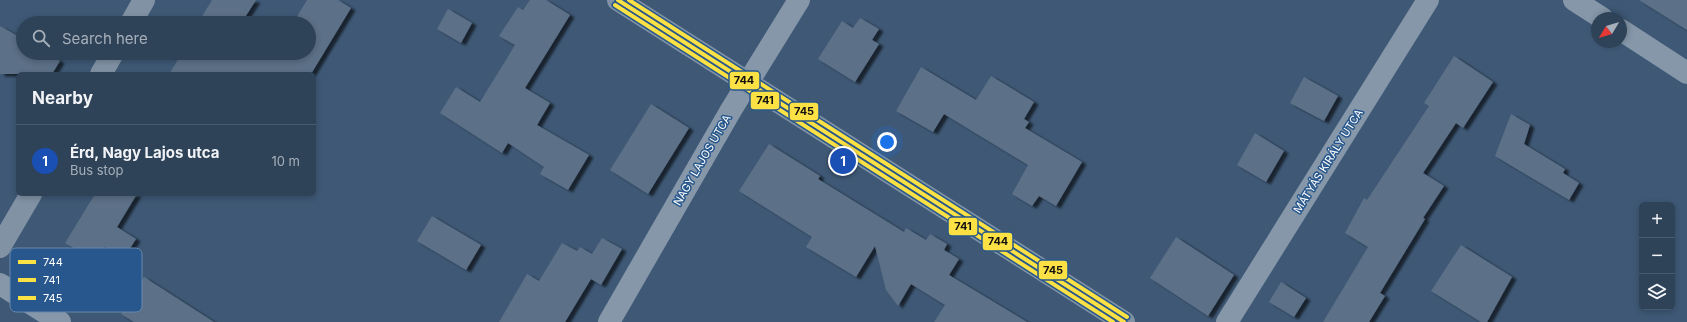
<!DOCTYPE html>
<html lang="en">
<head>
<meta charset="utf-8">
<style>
  :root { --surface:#2e4258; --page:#3a4d61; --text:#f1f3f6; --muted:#a7b0ba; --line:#495b6e; --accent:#bbc5cf }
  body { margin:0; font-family:Inter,sans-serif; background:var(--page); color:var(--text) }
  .controls { position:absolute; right:12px; bottom:12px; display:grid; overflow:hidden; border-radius:6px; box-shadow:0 2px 6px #0003 }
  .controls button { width:36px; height:36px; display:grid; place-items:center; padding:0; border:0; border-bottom:1px solid var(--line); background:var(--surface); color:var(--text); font:20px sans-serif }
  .compass { position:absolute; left:1591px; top:12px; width:36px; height:36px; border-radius:50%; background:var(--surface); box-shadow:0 2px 6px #0003; rotate:232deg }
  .you { position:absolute; left:887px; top:142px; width:14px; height:14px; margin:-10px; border:3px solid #fff; border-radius:50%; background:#1a73e8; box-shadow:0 0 0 6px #1a73e833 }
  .badge { display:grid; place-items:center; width:26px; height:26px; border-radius:50%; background:var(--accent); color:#fff; font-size:13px; font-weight:700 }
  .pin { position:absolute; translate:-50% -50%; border:2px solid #fff; box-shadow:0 1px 4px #0006 }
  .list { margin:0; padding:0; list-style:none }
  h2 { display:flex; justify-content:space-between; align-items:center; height:52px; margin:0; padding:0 16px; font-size:17px }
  h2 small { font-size:13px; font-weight:400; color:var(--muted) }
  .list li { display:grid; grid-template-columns:26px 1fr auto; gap:12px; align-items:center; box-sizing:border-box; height:72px; padding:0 16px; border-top:1px solid var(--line) }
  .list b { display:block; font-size:15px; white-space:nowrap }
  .list p { margin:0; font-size:13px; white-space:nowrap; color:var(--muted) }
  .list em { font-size:13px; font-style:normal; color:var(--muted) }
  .icon { flex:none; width:22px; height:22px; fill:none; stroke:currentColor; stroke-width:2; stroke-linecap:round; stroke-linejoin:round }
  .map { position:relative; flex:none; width:1687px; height:322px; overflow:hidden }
  .search { position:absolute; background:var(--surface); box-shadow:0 2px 6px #0003; left:16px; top:16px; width:300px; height:44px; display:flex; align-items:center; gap:10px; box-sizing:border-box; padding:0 14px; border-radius:22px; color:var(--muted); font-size:15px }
  .panel { position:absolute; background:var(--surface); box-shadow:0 2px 6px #0003; left:16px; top:72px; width:300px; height:124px; border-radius:6px }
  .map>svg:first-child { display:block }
</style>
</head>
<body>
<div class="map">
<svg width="1687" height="322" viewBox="0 0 1687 322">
  <defs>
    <filter id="shadow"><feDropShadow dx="4.5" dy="2.5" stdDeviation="1" flood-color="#0009"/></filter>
  </defs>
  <rect width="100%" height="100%" fill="#3e5875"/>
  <g fill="#5c7087" filter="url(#shadow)">
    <polygon points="212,0 256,0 242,22 244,23 198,23"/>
    <polygon points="307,0 338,0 351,8 311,74 169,74 182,53 309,53 309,23 293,23"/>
    <polygon points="530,0 546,0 570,15 525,88 550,103 537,125 589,155 568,190 540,174 544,167 508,143 502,153 440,113 456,87 480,102 515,45 499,36 518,7 523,10"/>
    <polygon points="1639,0 1687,0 1687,30"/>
    <polygon points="448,9 472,23 461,43 437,29"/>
    <polygon points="860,18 879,29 872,40 879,44 855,82 818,59 842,21 853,28"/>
    <polygon points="0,26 23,39 23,53 47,53 60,61 52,74 0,74"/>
    <polygon points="1454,56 1493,82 1463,128 1456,123 1423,173 1444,186 1423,218 1425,219 1380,293 1385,296 1369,322 1323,322 1368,247 1345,233 1364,198 1367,200 1429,106 1424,103"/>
    <polygon points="921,67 976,100 991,76 1034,102 1024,119 1029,122 1025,128 1082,162 1056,206 1039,196 1032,206 1012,194 1028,165 944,114 933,132 896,111"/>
    <polygon points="1304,77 1338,96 1324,121 1290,103"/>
    <polygon points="651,104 689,128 648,194 610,170"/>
    <polygon points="1511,114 1530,125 1524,144 1565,169 1563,173 1579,183 1569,200 1495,156"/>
    <polygon points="1255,133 1284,151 1266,182 1237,165"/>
    <polygon points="769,144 820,176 818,179 904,232 906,228 926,240 930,234 947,244 944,250 959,259 949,275 1027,322 934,322 945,305 911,284 898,306 886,290 875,246 856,277 806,247 812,237 739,191"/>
    <polygon points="95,194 137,194 117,227 136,239 124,258 105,247 92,269 73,258 77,250 65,243"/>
    <polygon points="432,216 481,245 466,270 417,241"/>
    <polygon points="1176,237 1234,275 1208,316 1150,278"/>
    <polygon points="602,238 622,249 601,285 591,279 565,322 499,322 527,274 539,281 562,243 577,251 580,247 592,254"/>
    <polygon points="1461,245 1512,277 1487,322 1481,322 1431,291"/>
    <polygon points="144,277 214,322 134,322 121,314"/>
    <polygon points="1281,282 1306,298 1294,317 1269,302"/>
  </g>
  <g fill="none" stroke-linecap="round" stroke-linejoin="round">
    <g stroke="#8597a9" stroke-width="22">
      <polyline points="1574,0 1602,18"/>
      <polyline points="1621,30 1687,73"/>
      <polyline points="0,284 60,322"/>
      <polyline points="609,322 731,110 799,0"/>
      <polyline points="1227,322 1428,0"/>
    </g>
    <g stroke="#8192a5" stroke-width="22">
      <polyline points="618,0 1124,322"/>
      <polyline points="131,23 144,0"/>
      <polyline points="101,74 113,53"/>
      <polyline points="0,247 31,194"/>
    </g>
    <defs>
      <polyline id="bus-1" points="618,0 1124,322"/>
      <polyline id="bus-2" points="615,5 1113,322"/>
      <polyline id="bus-3" points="629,0 1127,317"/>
    </defs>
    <use href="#bus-1" stroke="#27578c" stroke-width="7"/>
    <use href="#bus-2" stroke="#27578c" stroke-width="7"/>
    <use href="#bus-3" stroke="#27578c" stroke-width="7"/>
    <use href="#bus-1" stroke="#fbe143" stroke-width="4"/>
    <use href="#bus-2" stroke="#fbe143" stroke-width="4"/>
    <use href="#bus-3" stroke="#fbe143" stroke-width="4"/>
  </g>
  <g text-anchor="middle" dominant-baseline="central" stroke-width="3" stroke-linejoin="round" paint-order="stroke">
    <g font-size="11" fill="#fff" stroke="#27578c">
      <text transform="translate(702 160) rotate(-60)">NAGY LAJOS UTCA</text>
      <text transform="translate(1328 161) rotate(-58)">MÁTYÁS KIRÁLY UTCA</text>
    </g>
  </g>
  <rect x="10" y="248" width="132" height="64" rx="6" fill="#27578c" stroke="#6889ae" stroke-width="1"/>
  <rect x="18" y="260" width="18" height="4" fill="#fbe143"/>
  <rect x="18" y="278" width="18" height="4" fill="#fbe143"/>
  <rect x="18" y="296" width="18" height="4" fill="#fbe143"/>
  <g font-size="11" fill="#fff">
    <text x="43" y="266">744</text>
    <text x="43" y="284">741</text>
    <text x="43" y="302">745</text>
  </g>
  <g stroke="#27578c" stroke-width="1.5">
    <rect x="729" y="71" width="31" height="19" rx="4" fill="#fbe143"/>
    <rect x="750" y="91" width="30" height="19" rx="4" fill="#fbe143"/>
    <rect x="789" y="102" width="30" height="19" rx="4" fill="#fbe143"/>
    <rect x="948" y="217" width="30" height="19" rx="4" fill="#fbe143"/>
    <rect x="982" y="232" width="31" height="19" rx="4" fill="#fbe143"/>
    <rect x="1038" y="260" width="30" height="20" rx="4" fill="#fbe143"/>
  </g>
  <g font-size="11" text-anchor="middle" font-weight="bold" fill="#111">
    <text x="744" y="84">744</text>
    <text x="765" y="104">741</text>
    <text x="804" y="115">745</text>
    <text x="963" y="230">741</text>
    <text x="998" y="245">744</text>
    <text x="1053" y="274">745</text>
  </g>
</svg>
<div class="controls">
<button>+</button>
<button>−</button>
<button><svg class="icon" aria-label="layers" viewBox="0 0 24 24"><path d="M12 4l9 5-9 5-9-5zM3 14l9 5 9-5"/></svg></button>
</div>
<svg class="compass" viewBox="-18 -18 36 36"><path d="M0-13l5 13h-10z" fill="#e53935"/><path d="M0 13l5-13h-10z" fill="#a7b0ba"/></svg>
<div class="you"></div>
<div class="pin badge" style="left:843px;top:161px;background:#1a4fb4">1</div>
<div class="search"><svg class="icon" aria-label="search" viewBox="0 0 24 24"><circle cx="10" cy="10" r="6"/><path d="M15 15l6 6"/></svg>Search here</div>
<section class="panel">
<h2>Nearby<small></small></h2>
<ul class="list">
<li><span class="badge" style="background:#1a4fb4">1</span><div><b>Érd, Nagy Lajos utca</b><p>Bus stop</p></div><em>10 m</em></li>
</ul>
</section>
</div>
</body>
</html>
